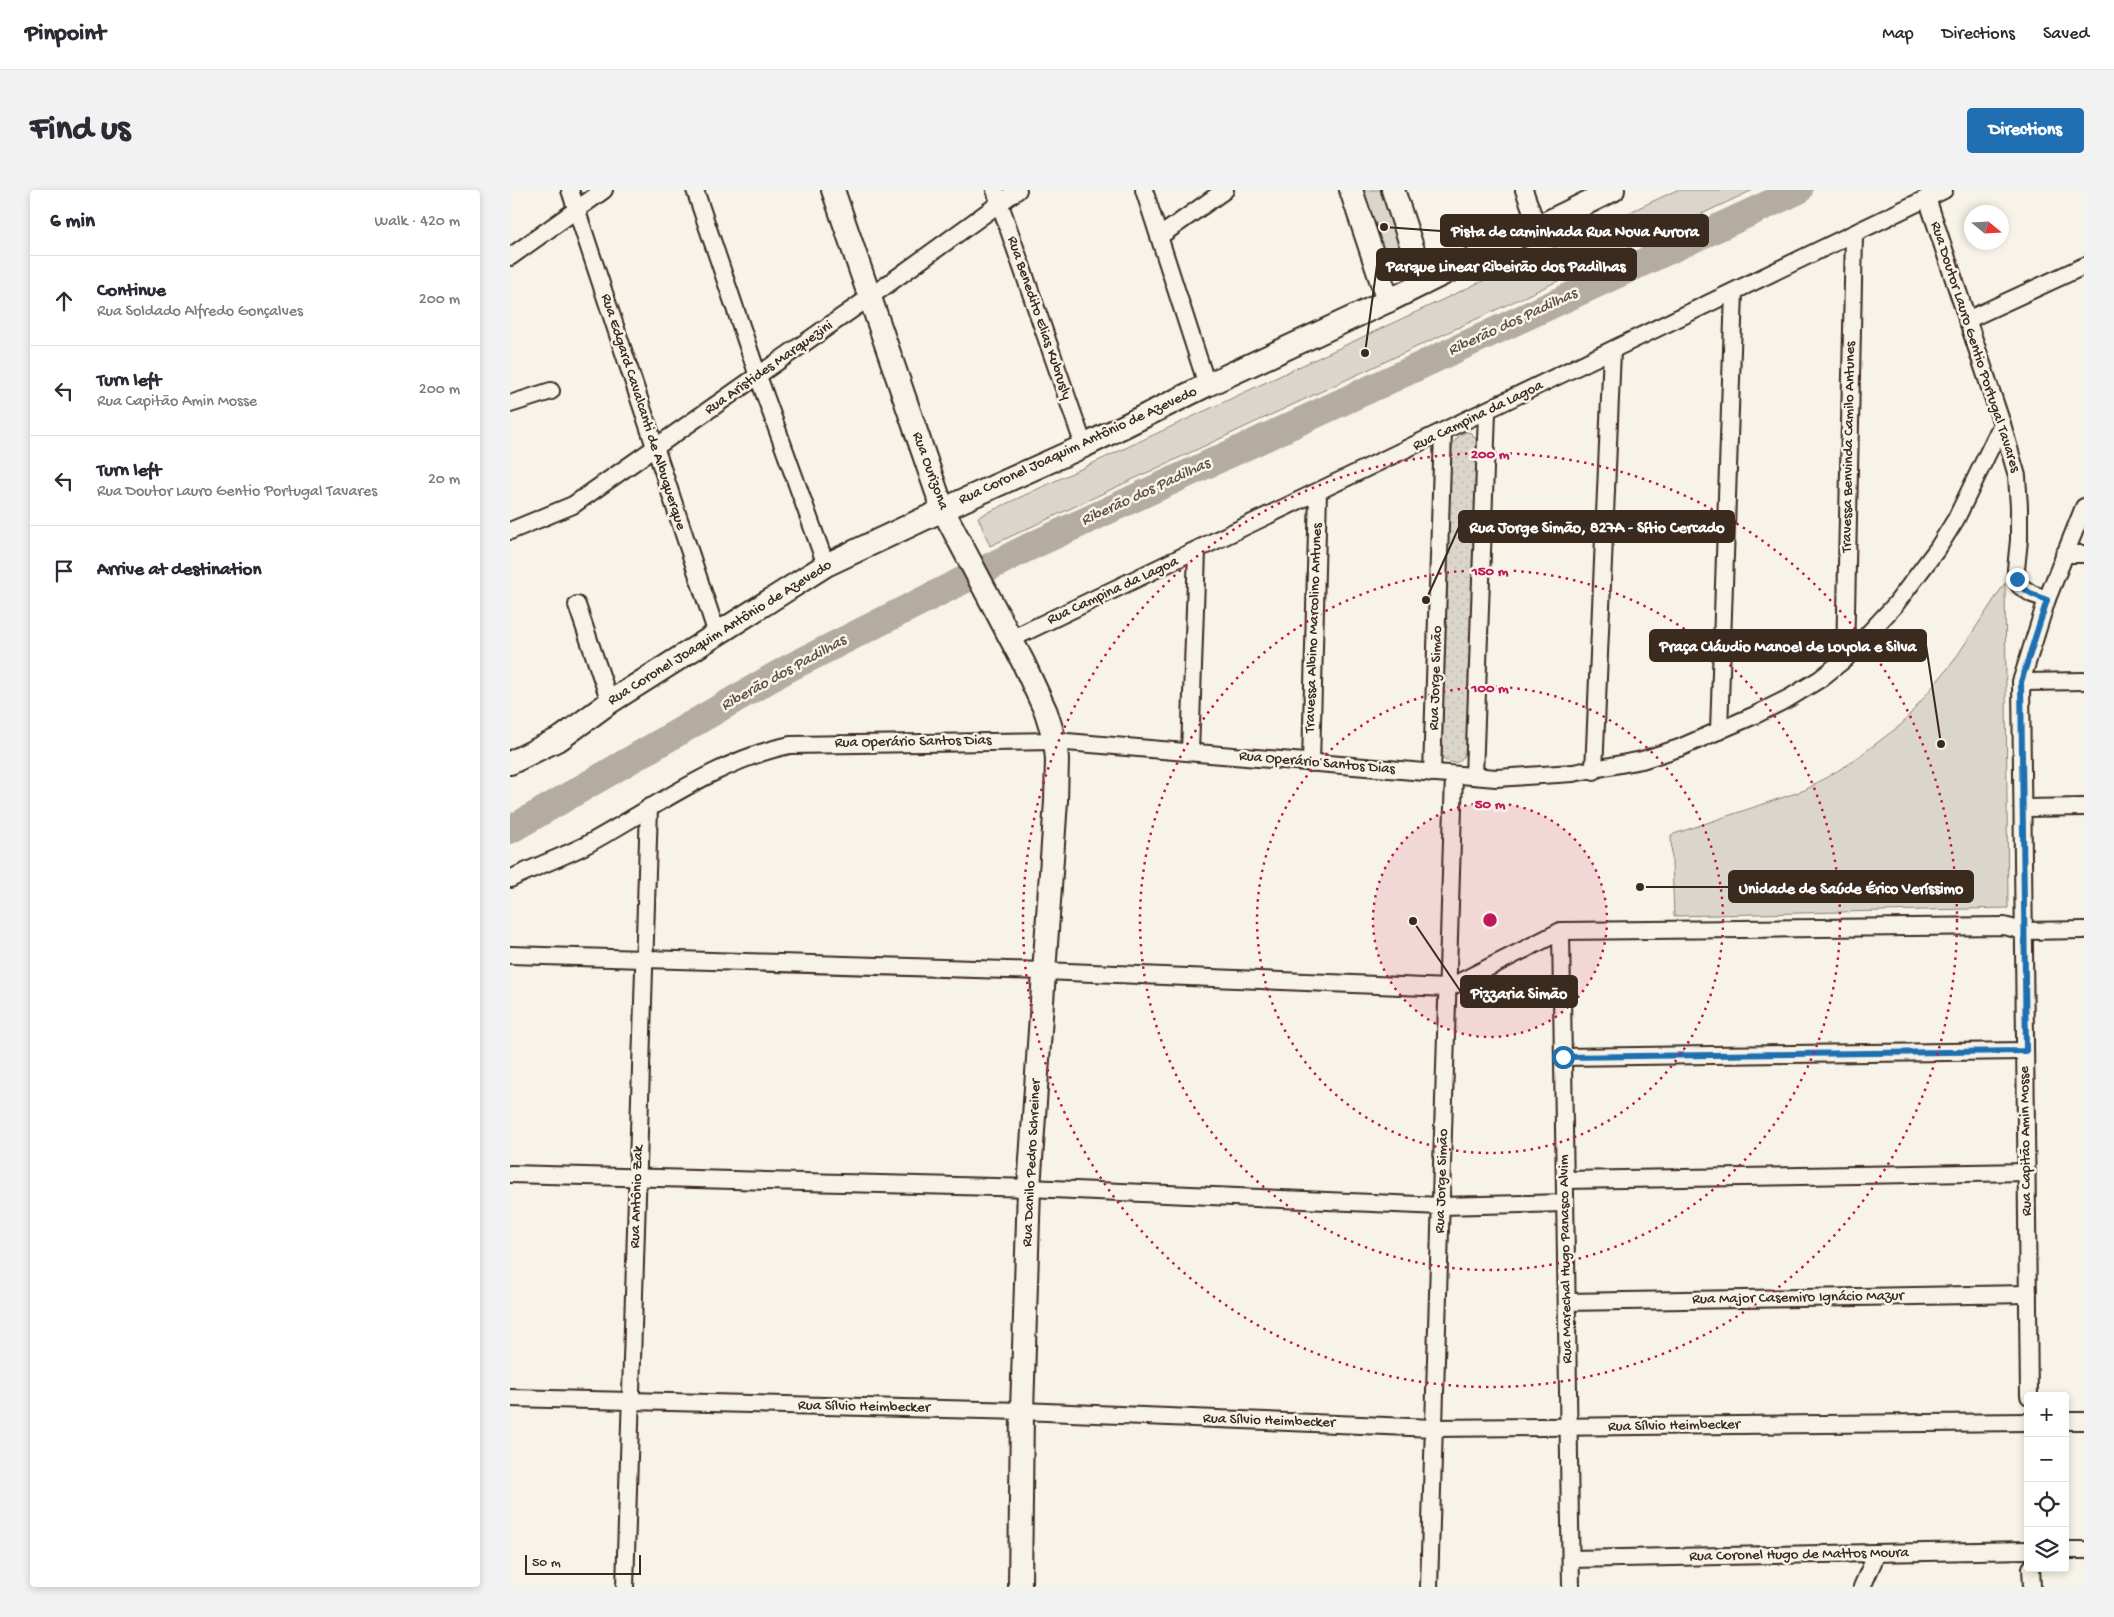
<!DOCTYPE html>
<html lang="en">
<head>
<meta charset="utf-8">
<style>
  :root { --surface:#fff; --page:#f2f2f3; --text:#2b2b33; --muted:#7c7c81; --line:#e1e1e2; --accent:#1f6fb2 }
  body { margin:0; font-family:"Gochi Hand",sans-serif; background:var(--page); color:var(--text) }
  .controls { position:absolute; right:15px; bottom:15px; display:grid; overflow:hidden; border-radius:5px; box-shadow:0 2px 8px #0003 }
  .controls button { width:45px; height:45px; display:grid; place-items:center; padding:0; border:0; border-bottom:1px solid var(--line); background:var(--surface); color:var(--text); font:25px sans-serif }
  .compass { position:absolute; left:1454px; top:15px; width:45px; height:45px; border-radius:50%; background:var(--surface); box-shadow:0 2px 8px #0003; rotate:108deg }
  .scale { position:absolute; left:15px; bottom:12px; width:116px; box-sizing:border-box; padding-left:5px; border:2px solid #3b2a1e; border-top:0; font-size:14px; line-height:18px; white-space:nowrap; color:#3b2a1e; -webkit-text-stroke:4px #f7f3e8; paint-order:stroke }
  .stop { position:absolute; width:15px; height:15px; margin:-11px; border:4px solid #1f6fb2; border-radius:50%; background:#fff }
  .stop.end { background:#1f6fb2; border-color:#fff; box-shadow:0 1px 5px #0008 }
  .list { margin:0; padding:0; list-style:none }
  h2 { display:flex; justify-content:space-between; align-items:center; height:65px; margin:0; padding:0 20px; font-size:21px }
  h2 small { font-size:16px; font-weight:400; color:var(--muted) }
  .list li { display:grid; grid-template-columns:32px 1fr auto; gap:15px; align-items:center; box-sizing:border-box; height:90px; padding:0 20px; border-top:1px solid var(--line) }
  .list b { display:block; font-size:19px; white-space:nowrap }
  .list p { margin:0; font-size:16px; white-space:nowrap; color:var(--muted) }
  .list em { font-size:16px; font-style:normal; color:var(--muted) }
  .icon { flex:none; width:28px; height:28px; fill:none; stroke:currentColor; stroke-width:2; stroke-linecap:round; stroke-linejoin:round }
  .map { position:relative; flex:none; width:1574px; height:1397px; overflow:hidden; border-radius:5px }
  header { display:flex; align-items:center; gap:30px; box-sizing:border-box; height:70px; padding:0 25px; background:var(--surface); border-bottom:1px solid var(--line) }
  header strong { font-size:24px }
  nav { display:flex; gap:28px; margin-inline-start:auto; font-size:18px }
  .intro { display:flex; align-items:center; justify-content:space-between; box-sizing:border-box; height:120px; padding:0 30px }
  h1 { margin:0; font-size:35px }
  .button { padding:12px 22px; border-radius:5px; background:var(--accent); color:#fff; font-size:18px; font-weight:700 }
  main { display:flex; gap:30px; padding:0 30px }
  aside { flex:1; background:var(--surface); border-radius:5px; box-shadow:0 2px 8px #0003 }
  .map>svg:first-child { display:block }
</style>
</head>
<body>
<header>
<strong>Pinpoint</strong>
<nav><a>Map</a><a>Directions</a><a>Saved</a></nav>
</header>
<div class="intro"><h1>Find us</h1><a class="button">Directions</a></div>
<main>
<aside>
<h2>6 min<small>Walk · 420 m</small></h2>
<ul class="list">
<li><svg class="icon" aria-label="ahead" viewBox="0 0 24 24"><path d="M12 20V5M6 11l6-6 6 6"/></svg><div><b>Continue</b><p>Rua Soldado Alfredo Gonçalves</p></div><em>200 m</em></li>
<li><svg class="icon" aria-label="left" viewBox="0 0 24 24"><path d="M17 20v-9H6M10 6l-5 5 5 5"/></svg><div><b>Turn left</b><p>Rua Capitão Amin Mosse</p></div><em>200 m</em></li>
<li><svg class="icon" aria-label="left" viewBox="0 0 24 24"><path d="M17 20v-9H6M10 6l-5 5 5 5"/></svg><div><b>Turn left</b><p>Rua Doutor Lauro Gentio Portugal Tavares</p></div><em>20 m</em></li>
<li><svg class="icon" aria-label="arrive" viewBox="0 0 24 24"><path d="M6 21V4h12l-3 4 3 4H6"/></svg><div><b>Arrive at destination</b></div></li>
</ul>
</aside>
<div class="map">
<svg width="1574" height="1397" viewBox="0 0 1574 1397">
  <defs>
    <pattern id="grass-dots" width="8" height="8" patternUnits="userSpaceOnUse" patternTransform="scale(1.25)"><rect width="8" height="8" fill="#dbd6cb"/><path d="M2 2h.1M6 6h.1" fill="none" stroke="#bdb8ae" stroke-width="1.8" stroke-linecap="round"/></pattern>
  </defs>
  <rect width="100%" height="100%" fill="#f7f3e8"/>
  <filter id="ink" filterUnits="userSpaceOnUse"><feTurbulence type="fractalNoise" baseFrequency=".02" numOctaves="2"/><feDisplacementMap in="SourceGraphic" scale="10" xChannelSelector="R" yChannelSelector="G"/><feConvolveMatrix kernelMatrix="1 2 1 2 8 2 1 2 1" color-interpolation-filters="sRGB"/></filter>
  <g filter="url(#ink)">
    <path fill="url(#grass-dots)" stroke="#8b8074" d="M956,242l5,1 5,6 1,8 -10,302c-4,12 -11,18 -24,10l-1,-6 9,-297c1,-11 3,-19 15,-24z"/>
    <g fill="#dbd6cb" stroke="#8b8074">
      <polygon points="851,0 873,0 898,74 879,85"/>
      <polygon points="1167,0 1243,0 480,356 468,327"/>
      <polygon points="1495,393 1498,718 1164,726 1161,645 1295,600 1339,574 1392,534 1443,472"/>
    </g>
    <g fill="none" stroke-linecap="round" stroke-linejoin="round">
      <polyline stroke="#b4aca0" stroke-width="28" points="0,640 277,479 517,358 1289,0"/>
      <defs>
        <g id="street">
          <polyline points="60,0 207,444"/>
          <polyline points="185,0 248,186 316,375"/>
          <polyline points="485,0 574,256"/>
          <polyline points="634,0 697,195"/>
          <polyline points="1014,0 1027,36"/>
          <polyline points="1417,8 1492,234 1507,286 1509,317 1509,350 1506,379 1507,389 1510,396 1522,404 1537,409"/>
          <polyline points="650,46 715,0"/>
          <polyline points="0,67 94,0"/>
          <polyline points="1457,130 1574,76"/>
          <polyline points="0,214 41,201"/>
          <polyline points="0,341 63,315 360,107 508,0"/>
          <polyline points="1554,364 1574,364"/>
          <polyline points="67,415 100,512"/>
          <polyline points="501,449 1434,0"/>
          <polyline points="1335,469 1344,45"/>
          <polyline points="1511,492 1574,491"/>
          <polyline points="1209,541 1224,102"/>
          <polyline points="680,562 687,361"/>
          <polyline points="801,573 808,302"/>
          <polyline points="1084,581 1102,161"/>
          <polyline points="922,583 933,242"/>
          <polyline points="964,586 977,222"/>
          <polyline points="1513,618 1574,617"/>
          <path d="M0,689c24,-12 50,-21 74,-33 65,-35 133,-86 206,-101l265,-4 441,37 77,-5 69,-13 37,-12 76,-33 34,-17 31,-19 25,-20 50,-54 43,-57 18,-29 46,-95"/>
          <polyline points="1051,741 1061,1397"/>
          <polyline points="0,765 534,781 938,798 1051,741 1494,736 1514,741 1574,740"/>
          <polyline points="1053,867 1515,861"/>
          <polyline points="0,984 519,998 931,1016 1055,1013"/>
          <polyline points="1055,990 1517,982"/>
          <polyline points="1057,1112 1518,1104"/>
          <polyline points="1519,1206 1511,492 1537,409 1574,317"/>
          <polyline points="0,1208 512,1221 924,1238 1518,1232"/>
          <polyline points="1555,1231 1574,1231"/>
          <polyline points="1555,1360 1574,1360"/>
          <polyline points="1061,1369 1518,1360"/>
          <polyline points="1521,1378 1522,1397"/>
          <polyline points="115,1397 139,617"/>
          <polyline points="919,1397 944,585"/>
          <polyline points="1352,1397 1367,1363"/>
        </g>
        <g id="secondary">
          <polyline points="323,0 433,320 513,472 536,522 545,551 547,569 546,611 519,998 512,1221 510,1397"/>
          <polyline points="841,0 878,111"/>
          <polyline points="883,0 914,93"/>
          <polyline points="0,573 51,548 100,512 316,375 454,310 574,256 697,195 878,111 1103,0"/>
        </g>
      </defs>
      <use href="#street" stroke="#3b2a1e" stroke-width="20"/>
      <use href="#secondary" stroke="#3b2a1e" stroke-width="26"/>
      <use href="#street" stroke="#f7f3e8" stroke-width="16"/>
      <use href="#secondary" stroke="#f7f3e8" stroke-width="22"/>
    </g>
  </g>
  <g fill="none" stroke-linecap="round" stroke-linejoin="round" filter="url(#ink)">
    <path stroke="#1f6fb2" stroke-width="6" d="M1053,867l463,-6 -5,-369 26,-82c-12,-5 -24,-8 -30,-21"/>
  </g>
  <circle cx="980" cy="730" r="117" fill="#c2185b" fill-opacity=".12"/>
  <g fill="none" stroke="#c2185b" stroke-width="2.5" stroke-dasharray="2.5 5">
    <circle cx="980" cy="730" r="117"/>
    <circle cx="980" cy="730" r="233"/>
    <circle cx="980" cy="730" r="350"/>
    <circle cx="980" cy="730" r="467"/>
  </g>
  <g text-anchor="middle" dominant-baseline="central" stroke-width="5" stroke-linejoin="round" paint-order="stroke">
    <g font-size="15" fill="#3b2a1e" stroke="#f7f3e8">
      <text transform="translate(529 128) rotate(71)">Rua Benedito Elias Kubrusly</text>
      <text transform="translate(1465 157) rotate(72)">Rua Doutor Lauro Gentio Portugal Tavares</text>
      <text transform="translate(259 178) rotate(-35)">Rua Aristides Marquezini</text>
      <text transform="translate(133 222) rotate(72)">Rua Edgard Cavalcanti de Albuquerque</text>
      <text transform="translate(968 226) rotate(-26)">Rua Campina da Lagoa</text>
      <text transform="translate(568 256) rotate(-25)">Rua Coronel Joaquim Antônio de Azevedo</text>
      <text transform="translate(1339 257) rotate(-89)">Travessa Benvinda Camilo Antunes</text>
      <text transform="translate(420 281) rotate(70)">Rua Ourizona</text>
      <text transform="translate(603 401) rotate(-25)">Rua Campina da Lagoa</text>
      <text transform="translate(804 438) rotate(-88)">Travessa Albino Marcolino Antunes</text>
      <text transform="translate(210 443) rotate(-32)">Rua Coronel Joaquim Antônio de Azevedo</text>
      <text transform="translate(926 488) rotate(-88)">Rua Jorge Simão</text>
      <text transform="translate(403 552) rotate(-1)">Rua Operário Santos Dias</text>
      <text transform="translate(807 573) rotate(5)">Rua Operário Santos Dias</text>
      <text transform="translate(1516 951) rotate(-91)">Rua Capitão Amin Mosse</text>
      <text transform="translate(522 973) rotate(-87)">Rua Danilo Pedro Schreiner</text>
      <text transform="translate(932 991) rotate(-88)">Rua Jorge Simão</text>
      <text transform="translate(127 1007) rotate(-88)">Rua Antônio Zak</text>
      <text transform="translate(1056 1069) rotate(-91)">Rua Marechal Hugo Panasco Alvim</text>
      <text transform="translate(1288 1108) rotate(-1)">Rua Major Casemiro Ignácio Mazur</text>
      <text transform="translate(354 1217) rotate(1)">Rua Sílvio Heimbecker</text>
      <text transform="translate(759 1231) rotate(2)">Rua Sílvio Heimbecker</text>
      <text transform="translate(1164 1236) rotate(-1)">Rua Sílvio Heimbecker</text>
      <text transform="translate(1289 1365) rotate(-1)">Rua Coronel Hugo de Mattos Moura</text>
    </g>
    <g font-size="16" font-style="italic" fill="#5f5145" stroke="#f7f3e8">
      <text transform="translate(1003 133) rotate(-25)">Riberão dos Padilhas</text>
      <text transform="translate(636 303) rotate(-25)">Riberão dos Padilhas</text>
      <text transform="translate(274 484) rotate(-29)">Riberão dos Padilhas</text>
    </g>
  </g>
  <circle cx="980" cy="730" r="8" fill="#c2185b" stroke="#f7f3e8" stroke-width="2.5"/>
  <g font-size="15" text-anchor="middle" font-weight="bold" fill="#c2185b" stroke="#f7f3e8" stroke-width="5" stroke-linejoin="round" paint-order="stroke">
    <text x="980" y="268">200 m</text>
    <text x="980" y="385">150 m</text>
    <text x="980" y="502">100 m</text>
    <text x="980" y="618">50 m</text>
  </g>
  <path fill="none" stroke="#3b2a1e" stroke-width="2" d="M874 37L931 41M855 163L867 75M916 410L949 337M1431 554L1416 455M1130 697L1219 697M903 731L951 802"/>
  <g fill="#3b2a1e" stroke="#f7f3e8" stroke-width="2">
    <circle cx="874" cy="37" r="5"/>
    <circle cx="855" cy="163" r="5"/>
    <circle cx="916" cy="410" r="5"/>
    <circle cx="1431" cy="554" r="5"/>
    <circle cx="1130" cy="697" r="5"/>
    <circle cx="903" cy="731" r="5"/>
  </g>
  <g fill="#3b2a1e" stroke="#3b2a1e" stroke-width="2">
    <rect x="931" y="25" width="267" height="31" rx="5"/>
    <rect x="867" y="59" width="259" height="31" rx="5"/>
    <rect x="949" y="321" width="275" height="31" rx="5"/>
    <rect x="1140" y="440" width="276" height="31" rx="5"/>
    <rect x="1219" y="681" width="244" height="31" rx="5"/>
    <rect x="951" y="786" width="116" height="31" rx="5"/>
  </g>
  <g font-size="16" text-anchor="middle" font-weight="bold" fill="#fff">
    <text x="1065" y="46">Pista de caminhada Rua Nova Aurora</text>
    <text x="996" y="81">Parque Linear Ribeirão dos Padilhas</text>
    <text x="1087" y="342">Rua Jorge Simão, 827A - Sítio Cercado</text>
    <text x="1278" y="461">Praça Cláudio Manoel de Loyola e Silva</text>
    <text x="1341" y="703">Unidade de Saúde Érico Veríssimo</text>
    <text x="1009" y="808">Pizzaria Simão</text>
  </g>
</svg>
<div class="controls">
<button>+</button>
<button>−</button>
<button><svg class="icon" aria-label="locate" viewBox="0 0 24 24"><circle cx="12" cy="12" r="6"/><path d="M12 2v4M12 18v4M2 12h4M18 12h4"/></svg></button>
<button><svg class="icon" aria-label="layers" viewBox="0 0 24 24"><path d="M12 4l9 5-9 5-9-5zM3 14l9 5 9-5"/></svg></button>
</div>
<svg class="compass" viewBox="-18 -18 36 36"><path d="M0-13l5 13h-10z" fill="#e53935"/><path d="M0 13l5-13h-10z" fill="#7c7c81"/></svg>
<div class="scale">50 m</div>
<div class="stop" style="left:1053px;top:867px"></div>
<div class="stop end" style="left:1507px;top:389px"></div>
</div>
</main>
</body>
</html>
